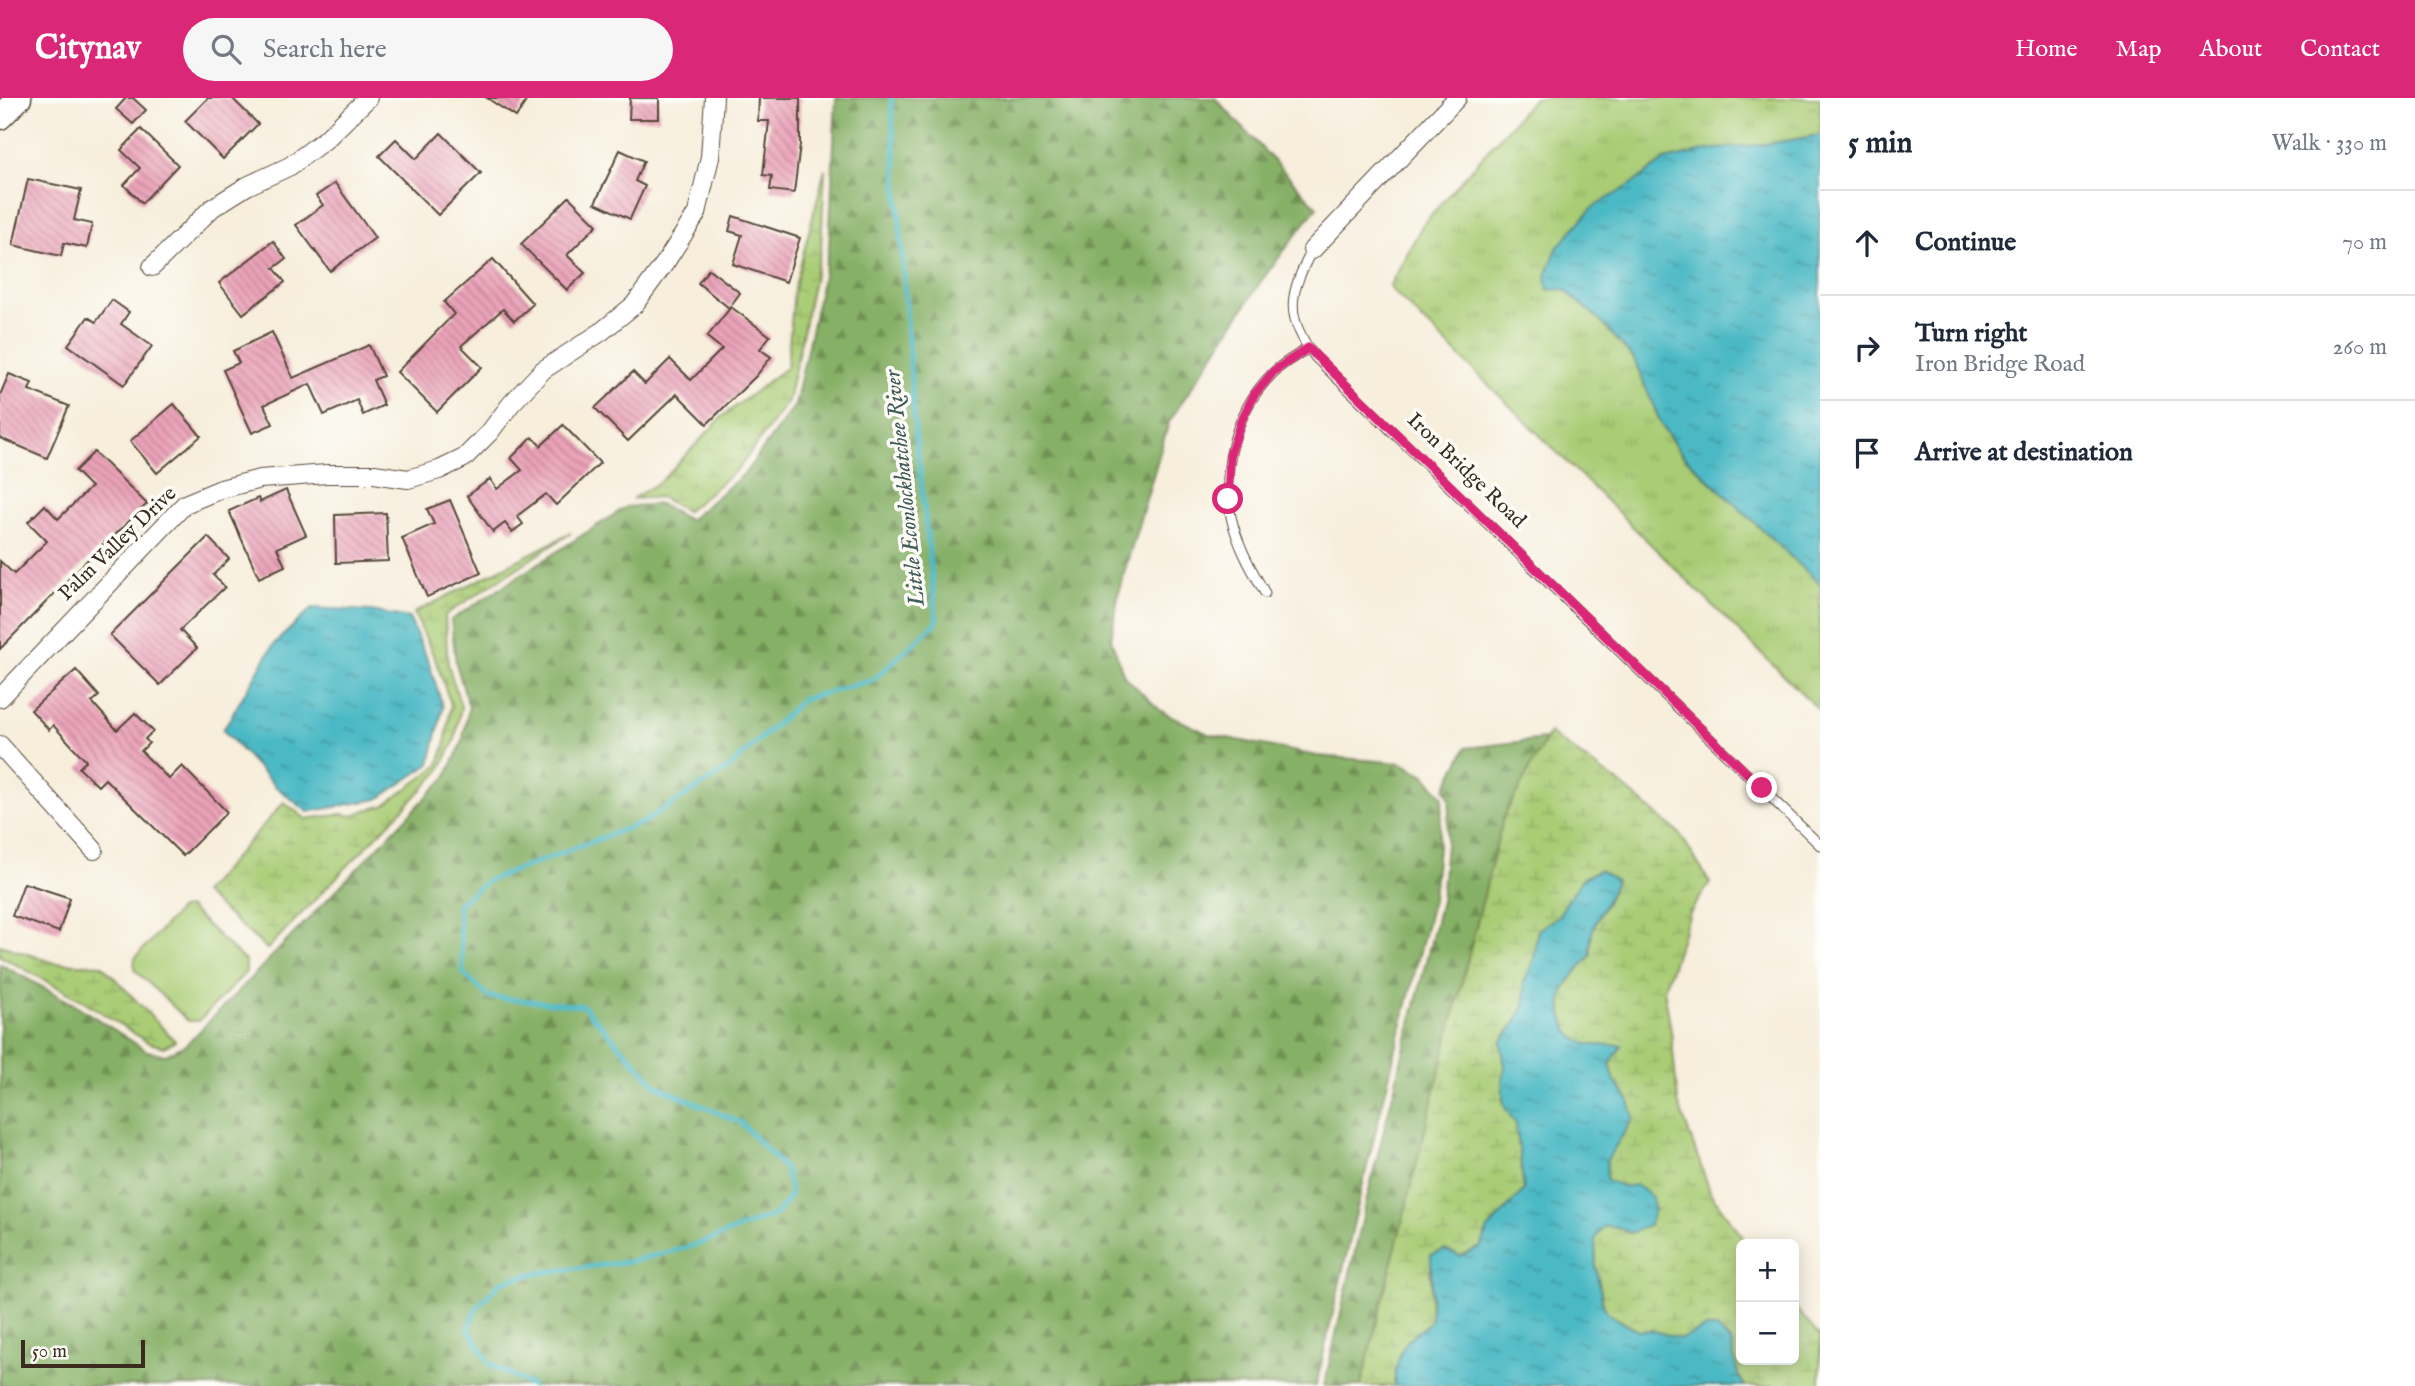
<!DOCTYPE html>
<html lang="en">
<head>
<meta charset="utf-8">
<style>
  :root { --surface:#fff; --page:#f6f6f7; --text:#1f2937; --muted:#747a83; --line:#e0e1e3; --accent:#db2777 }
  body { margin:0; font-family:"IM FELL English",serif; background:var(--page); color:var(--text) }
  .controls { position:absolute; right:21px; bottom:21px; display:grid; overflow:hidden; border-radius:10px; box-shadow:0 4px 18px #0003 }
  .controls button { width:63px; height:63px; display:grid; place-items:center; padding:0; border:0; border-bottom:2px solid var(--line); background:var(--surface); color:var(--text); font:35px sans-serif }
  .scale { position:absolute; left:21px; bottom:18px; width:124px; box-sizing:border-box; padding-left:7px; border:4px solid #3b2a1e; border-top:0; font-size:19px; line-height:24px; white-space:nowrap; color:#3b2a1e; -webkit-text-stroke:5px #fdfcf7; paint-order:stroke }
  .stop { position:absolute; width:21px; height:21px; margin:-16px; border:5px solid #db2777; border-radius:50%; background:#fff }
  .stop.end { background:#db2777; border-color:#fff; box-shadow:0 2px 7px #0008 }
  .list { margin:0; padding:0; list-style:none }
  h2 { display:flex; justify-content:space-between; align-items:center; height:91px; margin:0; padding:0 28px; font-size:30px }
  h2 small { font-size:23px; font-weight:400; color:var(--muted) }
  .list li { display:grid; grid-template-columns:46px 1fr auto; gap:21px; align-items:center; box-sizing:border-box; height:105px; padding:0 28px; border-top:2px solid var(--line) }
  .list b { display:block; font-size:26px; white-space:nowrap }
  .list p { margin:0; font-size:23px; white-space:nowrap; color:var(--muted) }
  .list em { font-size:23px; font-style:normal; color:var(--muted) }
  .icon { flex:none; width:38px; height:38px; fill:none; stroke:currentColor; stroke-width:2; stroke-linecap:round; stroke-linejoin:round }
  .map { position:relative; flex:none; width:1820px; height:1288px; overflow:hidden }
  header { display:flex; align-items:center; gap:42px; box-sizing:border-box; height:98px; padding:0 35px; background:var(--accent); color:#fff }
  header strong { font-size:33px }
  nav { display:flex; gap:38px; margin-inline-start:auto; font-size:24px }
  .search { width:490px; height:63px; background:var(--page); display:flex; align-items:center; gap:18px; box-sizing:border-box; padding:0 24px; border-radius:38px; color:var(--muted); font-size:26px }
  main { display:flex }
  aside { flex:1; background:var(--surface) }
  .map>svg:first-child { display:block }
</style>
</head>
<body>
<header>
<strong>Citynav</strong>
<div class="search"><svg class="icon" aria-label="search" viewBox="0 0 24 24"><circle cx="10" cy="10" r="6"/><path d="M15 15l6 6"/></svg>Search here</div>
<nav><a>Home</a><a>Map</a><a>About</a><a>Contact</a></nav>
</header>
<main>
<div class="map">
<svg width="1820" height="1288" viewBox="0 0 1820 1288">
  <defs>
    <pattern id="grass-tufts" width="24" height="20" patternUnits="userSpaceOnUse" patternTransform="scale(1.75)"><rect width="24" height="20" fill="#a9cc75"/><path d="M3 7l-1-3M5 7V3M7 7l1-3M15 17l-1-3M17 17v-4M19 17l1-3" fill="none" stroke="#92af65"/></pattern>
    <pattern id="forest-firs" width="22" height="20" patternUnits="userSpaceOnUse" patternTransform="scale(1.75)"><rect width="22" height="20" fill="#86b066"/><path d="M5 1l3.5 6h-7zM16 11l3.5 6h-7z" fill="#6f8f53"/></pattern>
    <pattern id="wetland-marsh" width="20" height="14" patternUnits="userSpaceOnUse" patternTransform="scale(1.75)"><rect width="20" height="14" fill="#a9cc75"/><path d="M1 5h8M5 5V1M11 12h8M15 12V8" fill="none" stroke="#92af65"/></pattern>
    <pattern id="water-ripples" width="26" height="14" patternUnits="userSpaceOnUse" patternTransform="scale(1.75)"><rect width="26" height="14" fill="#4bb9c5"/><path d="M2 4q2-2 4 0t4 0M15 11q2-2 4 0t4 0" fill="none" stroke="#40979f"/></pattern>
    <pattern id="building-back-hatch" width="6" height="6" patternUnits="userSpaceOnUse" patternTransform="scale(1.75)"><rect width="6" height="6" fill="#eba3b9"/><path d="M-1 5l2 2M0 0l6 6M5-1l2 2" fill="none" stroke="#c08596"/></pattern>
  </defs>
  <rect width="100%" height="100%" fill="#fdfcf7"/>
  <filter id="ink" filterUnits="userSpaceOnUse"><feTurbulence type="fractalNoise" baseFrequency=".0143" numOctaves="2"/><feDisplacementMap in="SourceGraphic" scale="14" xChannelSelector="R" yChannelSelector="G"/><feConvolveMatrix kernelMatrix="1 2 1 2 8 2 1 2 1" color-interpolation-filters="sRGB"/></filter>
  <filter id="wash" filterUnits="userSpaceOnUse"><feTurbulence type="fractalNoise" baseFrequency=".00686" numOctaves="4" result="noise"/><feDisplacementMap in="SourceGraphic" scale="28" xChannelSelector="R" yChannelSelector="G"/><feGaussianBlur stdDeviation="1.57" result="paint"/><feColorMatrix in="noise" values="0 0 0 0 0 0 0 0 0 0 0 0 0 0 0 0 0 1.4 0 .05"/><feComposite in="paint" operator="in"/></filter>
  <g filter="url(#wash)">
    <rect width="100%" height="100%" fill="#f7eedc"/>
    <polygon fill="url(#grass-tufts)" stroke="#727b4a" stroke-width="2" points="1534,0 1820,0 1820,37 1767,46 1708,52 1665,62 1632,86 1564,191 1600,222 1634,261 1662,328 1680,355 1820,486 1820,613 1389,189 1423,126"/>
    <g fill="url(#forest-firs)" stroke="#606d42" stroke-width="2">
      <polygon points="836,0 1215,0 1317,109 1262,182 1169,324 1119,492 1111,541 1124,578 1161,613 1208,636 1317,658 1401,665 1425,677 1443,699 1433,800 1363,1085 1316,1288 0,1288 0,866 79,909 147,953 166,957 187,946 446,679 462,645 469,609 456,566 451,522 626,409 659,406 689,422 745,375 795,307 829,150"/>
      <polygon points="1546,641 1503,721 1361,1288 1324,1288 1370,1088 1441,803 1450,701 1445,691 1466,650"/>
    </g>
    <g fill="url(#wetland-marsh)" stroke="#727b4a" stroke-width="2">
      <polygon points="825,71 821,149 788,303 739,370 687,413 660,399 632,401 661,383 723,318 787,269 794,192"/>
      <polygon points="571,435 445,517 448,566 461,608 455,642 439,674 267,851 203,795 284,704 306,721 342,716 353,718 365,712 383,708 438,668 445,647 451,607 436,563 414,515"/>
      <path d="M1549,635l75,54 56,47 30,49 -20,30 -26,76 7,42 7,71 33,92 37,50h-7v116h53v-54l26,31v49h-75l-7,-11 -7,-33 -25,-14 -25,11 -30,-9 -12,1 -31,-18 -5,-8 -7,-38 -1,-28 8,-13 15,1 12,6 -8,-45 -16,-8 1,-20 10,-19 11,-43 -13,-16 -5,-18 11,-18c-10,-1 -23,0 -33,-2 -23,-5 -31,-33 -24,-54 5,-12 18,-25 27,-35 -5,-31 17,-46 25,-74l-17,-11 -17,9 -24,37 -20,14 -4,29 -10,24 1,20 -8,18 -16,21 4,25 -3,18 2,20 12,19 8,66 -36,39 -7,18 -20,9 -17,-6 -14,20c3,17 -1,33 1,50 -8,11 -15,11 -21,18 -11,12 -15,33 -16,48h-33l142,-567z"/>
      <polygon points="0,847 55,865 102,867 175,943 164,949 149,945 82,902 0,858"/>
    </g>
    <polygon fill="#a9cc75" stroke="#727b4a" stroke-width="2" points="189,810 246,864 246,874 199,923 188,923 134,871 135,860 180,811"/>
    <g fill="url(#water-ripples)" stroke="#437272" stroke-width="2">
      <polygon points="1820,37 1820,486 1681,355 1662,328 1634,261 1600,222 1564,191 1548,192 1546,178 1557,150 1592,110 1632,86 1665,62 1708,52 1767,46"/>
      <polygon points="312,510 371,513 409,520 429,565 443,609 430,666 378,701 308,714 275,688 223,632 274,546"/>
      <path d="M1599,772l17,10c-8,28 -30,44 -25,75 -9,10 -22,23 -27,35 -7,21 1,49 24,54 11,2 23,1 34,1l-12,19 5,18 13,16 6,19 -27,43 -1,19 16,8 14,-2 16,12 2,13 -4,15 -20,8 -12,-6 -14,-1 -9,13 1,28 7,38 5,8 16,11 14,7 13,-1 30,9 25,-11h11l14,14 7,33 7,11h-351c1,-15 5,-36 16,-48 6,-7 13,-7 21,-18 -1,-12 1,-23 1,-35 1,-10 -2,-19 -1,-30l13,-5 17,6 20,-9 7,-18 36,-39 -8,-66 -12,-18 -2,-21 3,-18 -4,-25 16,-21 8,-18 -1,-20 10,-24 4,-29 20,-14 24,-37z"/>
    </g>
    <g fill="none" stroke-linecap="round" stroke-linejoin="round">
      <polyline stroke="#4bb9c5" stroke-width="5" points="532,1288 490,1266 468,1230 477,1209 501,1184 531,1176 628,1164 696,1147 776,1116 791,1097 785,1071 741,1025 657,988 583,908 489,899 463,875 458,806 487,783 644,724 728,671 803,601 873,582 937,524 914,322 891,0"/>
    </g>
    <g id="blocks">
      <g fill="url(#building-back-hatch)">
        <polygon points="126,0 133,0 146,12 133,26 116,11"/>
        <polygon points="208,0 232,0 258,26 223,61 185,23"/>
        <polygon points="487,0 528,0 516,19"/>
        <polygon points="630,0 659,0 659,21 629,21"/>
        <polygon points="759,0 800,0 800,46 794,95 770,92 772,78 763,77 769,23 758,23"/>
        <polygon points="141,31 178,67 142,105 124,87 140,70 121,52"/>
        <polygon points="441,35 481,75 438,117 379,58 396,41 416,61"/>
        <polygon points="620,52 644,63 635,83 645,88 630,121 595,105"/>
        <polygon points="28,81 81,92 74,122 92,126 87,150 64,145 61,158 13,147"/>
        <polygon points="335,85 375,140 330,173 296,127 323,107 316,98"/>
        <polygon points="569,99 597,127 567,157 585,175 567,192 521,146"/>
        <polygon points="733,118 800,140 786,184 733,166 742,137 729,133"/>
        <polygon points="273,143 286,161 274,170 285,184 243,216 219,185"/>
        <polygon points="493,161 533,206 514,223 503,211 461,248 482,269 437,314 397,274 454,216 444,204"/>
        <polygon points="709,171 740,195 729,210 698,185"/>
        <polygon points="112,202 129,214 121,226 152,248 124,287 68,247 88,219 96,224"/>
        <polygon points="731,209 770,238 760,251 771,259 756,278 707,326 677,296 628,343 595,310 633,274 645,286 670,261 691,282 722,251 707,239"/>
        <polygon points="272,234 293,280 369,247 383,278 373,282 384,307 363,317 357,302 324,317 310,286 264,307 273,326 252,335 223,272 239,265 233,253"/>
        <polygon points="9,276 32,285 29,292 69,308 47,360 0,340 0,297"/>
        <polygon points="174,306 201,338 157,375 130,343"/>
        <polygon points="563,327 600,365 556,407 546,396 517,418 523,426 512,434 505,425 493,434 467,398 490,381 497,391 522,372 511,360 532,339 541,348"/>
        <polygon points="94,354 147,406 109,443 107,442 0,551 0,463 14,476 47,443 28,424 45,407 58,421 91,389 75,373"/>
        <polygon points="286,392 306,437 277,450 285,468 259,480 229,413 258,400 260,404"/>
        <polygon points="450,402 481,475 427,499 402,440 434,426 427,411"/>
        <polygon points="386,415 388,463 336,465 335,417"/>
        <polygon points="208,439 229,461 213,477 225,489 180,532 197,550 160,587 110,537"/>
        <polygon points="76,572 99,598 92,604 117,632 135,615 153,633 145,641 149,645 141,653 169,681 182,668 227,714 183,758 105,681 98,688 79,670 86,663 53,627 49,632 31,612"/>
        <polygon points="24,785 70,800 59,834 12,818"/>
      </g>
    </g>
  </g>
  <g filter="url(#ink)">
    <use href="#blocks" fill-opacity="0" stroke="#57473a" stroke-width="2"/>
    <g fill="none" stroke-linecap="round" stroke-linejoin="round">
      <defs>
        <g id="lane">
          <path d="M1312,152c-22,43 -29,65 3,107l505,488"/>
          <path d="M1265,495c-11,-19 -22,-38 -29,-59 -19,-53 -4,-121 37,-161 9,-10 24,-17 35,-25"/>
        </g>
        <g id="street">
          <polyline points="1312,152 1457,0"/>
          <polyline points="152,169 212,110 247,88 290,68 326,41 368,0"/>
          <polyline points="0,600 185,406 221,391 260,381 327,376 374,376 408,381 439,372 464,360 489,335 511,306 543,272 601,234 634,207 665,165 697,115 710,59 714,0"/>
          <polyline points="0,647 94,752"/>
        </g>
        <polyline id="secondary" points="0,19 19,0"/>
      </defs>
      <use href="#lane" stroke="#57473a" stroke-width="11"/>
      <use href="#street" stroke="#57473a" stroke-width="20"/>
      <use href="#secondary" stroke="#57473a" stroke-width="27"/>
      <use href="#lane" stroke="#fff" stroke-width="9"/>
      <use href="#street" stroke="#fff" stroke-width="18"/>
      <use href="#secondary" stroke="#fff" stroke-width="24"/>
    </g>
  </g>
  <g fill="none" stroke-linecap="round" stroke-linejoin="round" filter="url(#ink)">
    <polyline stroke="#db2777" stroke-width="9" points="1228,401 1230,357 1241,323 1254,297 1274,273 1308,250 1762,690"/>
  </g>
  <g text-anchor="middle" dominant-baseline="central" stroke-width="7" stroke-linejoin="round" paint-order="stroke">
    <g font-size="21" fill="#3b2a1e" stroke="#fdfcf7">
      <text transform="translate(1466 373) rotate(44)">Iron Bridge Road</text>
      <text transform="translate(118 446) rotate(-44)">Palm Valley Drive</text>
    </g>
    <g font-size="23" font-style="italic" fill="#415c58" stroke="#fdfcf7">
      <text transform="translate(905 390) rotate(-96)">Little Econlockhatchee River</text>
    </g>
  </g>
</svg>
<div class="controls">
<button>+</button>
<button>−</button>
</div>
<div class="scale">50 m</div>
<div class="stop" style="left:1228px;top:401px"></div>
<div class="stop end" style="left:1762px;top:690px"></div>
</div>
<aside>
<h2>5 min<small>Walk · 330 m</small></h2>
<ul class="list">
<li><svg class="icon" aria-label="ahead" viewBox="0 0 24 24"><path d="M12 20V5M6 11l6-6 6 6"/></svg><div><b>Continue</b></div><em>70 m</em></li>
<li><svg class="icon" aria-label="right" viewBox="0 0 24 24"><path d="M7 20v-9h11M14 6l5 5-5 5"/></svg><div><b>Turn right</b><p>Iron Bridge Road</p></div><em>260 m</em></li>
<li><svg class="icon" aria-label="arrive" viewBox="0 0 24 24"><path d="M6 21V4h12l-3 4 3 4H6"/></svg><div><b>Arrive at destination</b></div></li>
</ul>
</aside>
</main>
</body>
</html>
